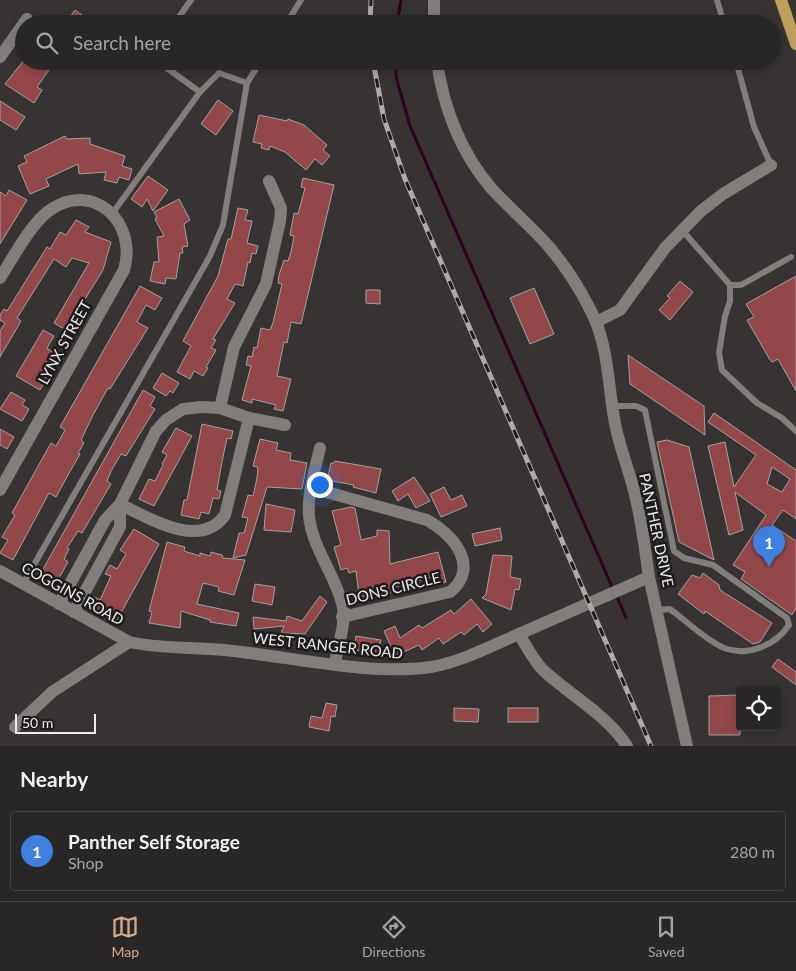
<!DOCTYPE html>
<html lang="en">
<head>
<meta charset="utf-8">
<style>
  :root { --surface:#282626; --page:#302e2e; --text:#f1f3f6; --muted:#a5a5a7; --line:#444343; --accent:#d6ab8b }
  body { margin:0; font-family:Lato,sans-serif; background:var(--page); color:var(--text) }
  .controls { position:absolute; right:15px; bottom:15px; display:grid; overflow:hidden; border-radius:5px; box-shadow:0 2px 12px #0003 }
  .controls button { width:45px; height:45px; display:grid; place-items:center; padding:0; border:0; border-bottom:1px solid var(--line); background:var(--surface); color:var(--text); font:25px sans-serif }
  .scale { position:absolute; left:15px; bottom:12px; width:81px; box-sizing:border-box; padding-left:5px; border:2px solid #eeeceb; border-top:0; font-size:14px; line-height:18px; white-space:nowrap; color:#eeeceb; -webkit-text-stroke:4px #1d1b1b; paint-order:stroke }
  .you { position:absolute; left:319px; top:484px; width:18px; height:18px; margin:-12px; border:4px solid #fff; border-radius:50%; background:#1a73e8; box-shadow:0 0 0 8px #1a73e833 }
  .badge { display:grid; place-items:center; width:32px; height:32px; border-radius:50%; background:var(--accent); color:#fff; font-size:16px; font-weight:700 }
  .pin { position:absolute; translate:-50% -41px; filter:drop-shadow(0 1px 2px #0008) }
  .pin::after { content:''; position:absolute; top:26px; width:18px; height:15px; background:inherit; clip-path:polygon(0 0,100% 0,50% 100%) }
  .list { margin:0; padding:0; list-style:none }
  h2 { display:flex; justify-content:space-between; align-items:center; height:65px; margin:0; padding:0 20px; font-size:21px }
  h2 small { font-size:16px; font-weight:400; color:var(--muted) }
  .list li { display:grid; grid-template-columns:32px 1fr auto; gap:15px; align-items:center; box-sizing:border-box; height:80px; margin:0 10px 10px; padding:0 10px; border:1px solid var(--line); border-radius:5px }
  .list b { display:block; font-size:19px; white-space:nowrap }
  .list p { margin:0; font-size:16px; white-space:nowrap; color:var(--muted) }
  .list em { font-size:16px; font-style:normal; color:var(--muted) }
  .icon { flex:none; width:28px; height:28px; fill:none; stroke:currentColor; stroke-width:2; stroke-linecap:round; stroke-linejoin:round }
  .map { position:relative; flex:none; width:796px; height:746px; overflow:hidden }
  .search { position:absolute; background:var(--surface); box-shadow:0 2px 12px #0003; left:15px; right:15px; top:15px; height:55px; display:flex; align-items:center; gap:12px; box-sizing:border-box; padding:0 18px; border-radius:28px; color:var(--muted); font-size:19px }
  .sheet { height:155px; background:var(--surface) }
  nav { display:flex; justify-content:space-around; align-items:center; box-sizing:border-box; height:70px; border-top:1px solid var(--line); background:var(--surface); font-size:14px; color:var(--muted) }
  nav a { display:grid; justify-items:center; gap:2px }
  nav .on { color:var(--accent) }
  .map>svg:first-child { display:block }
</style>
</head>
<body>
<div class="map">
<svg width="796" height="746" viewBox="0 0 796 746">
  <rect width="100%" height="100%" fill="#363332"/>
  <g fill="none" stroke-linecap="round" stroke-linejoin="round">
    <g stroke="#30021e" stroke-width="3">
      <polyline points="397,24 401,0"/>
      <polyline points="396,61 396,77 410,126 613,589"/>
      <polyline points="616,594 626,618"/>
    </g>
  </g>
  <g fill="#944749" stroke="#a5a1a1" fill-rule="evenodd">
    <polygon points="75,10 86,18 82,24 65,24"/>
    <polygon points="24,60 34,66 37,61 55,61 37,87 42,90 34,103 5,84"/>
    <polygon points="218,100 233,111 216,135 201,124"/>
    <polygon points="0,101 25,117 16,130 0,120"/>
    <polygon points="259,115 287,121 288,119 304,125 327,145 323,150 330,156 322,165 315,159 306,170 285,152 270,146 269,150 261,148 262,144 253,142"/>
    <polygon points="65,136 67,139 90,138 90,144 125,156 122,166 132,169 129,180 119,177 117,183 104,180 106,172 79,174 78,164 46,179 49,186 30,194 18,166 27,162 24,156"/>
    <polygon points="148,176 168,190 153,211 147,199 142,207 131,199"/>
    <polygon points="303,178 334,185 301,324 291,322 287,343 284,342 277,376 291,379 283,411 274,409 276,405 252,399 252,403 242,400 251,366 246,365 248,356 252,357 254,347 257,348 261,328 270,330 273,323 282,284 278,283 279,275 284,260 288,261 291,252 294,236 290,235 294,213 298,214 305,188 301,187"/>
    <polygon points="9,190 27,200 0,244 0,192 6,196"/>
    <polygon points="179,199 190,220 184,224 188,246 182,247 183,253 180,253 176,279 166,278 165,284 150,281 154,262 159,262 157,237 164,236 155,219 157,218 154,212"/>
    <polygon points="238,208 248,210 245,220 252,221 247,243 258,246 256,254 252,253 250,263 248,262 243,286 235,284 227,299 235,303 213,339 216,340 211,348 216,350 206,367 208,368 203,376 194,371 190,379 177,372 191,346 183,341 218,276 228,239 231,239"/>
    <polygon points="76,220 89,227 85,232 111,242 103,270 66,330 54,323 89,263 72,258 66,267 54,259 17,318 21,321 0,357 0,331 5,323 0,320 0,315 4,309 7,311 47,247 50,249 60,232 66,235"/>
    <polygon points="796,276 796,391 778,359 772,362 770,360 747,320 754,317 746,304"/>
    <polygon points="680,281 693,292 670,320 659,310 670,298 667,296"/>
    <polygon points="140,286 162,298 155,310 146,305 137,322 148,328 110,389 108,388 93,415 81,440 84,443 78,453 80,454 68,475 56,497 49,493 13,560 0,553 8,540 2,537 15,515 12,513 51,443 56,446 65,430 60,427"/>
    <polygon points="534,288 554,334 530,344 510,298"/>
    <polygon points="366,290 380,290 380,304 366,303"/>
    <polygon points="43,330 54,336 47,348 55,354 42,375 47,378 40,390 16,376"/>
    <polygon points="628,355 704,406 705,435 630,384"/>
    <polygon points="162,373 179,383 173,393 170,391 166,396 153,388"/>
    <polygon points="143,390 155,397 150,406 155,409 126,456 121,454 111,471 107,481 111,484 82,533 78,531 67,548 69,549 64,559 68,562 58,580 42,571"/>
    <polygon points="11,392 25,400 22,405 29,409 22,421 0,409"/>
    <path d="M714,413l82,57v49l-13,-9 -11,15 24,16v67l-4,7 -51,-36 4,-7 -12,-7 33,-50 -31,-23 8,38 -14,5 -21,-89 17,-4 9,45 22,-32 -48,-33zM772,467l18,12 -8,13 -15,-8z"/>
    <polygon points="202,424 233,431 231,439 227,438 222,462 217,490 221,491 219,499 213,498 209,514 201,512 199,519 181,515 184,500 187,500"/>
    <polygon points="176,428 192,436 154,506 139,499 149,479 155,481 163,465 162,464 167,455 162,452"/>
    <polygon points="0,429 14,437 7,449 0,445"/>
    <polygon points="260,439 278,443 276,450 291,453 290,460 307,463 302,489 267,487 246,555 233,558 239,533 244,533 248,518 242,517 248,495 253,496 257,478 258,467 253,466"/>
    <polygon points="667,440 689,447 714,560 679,542 657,442"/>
    <polygon points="335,461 381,469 376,493 353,487 354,485 327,480 331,463 334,463"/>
    <polygon points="414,477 430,501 416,508 408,494 398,501 392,491"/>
    <polygon points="444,487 451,500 462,495 467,506 441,517 430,494"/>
    <polygon points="266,504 295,510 291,532 264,530"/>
    <polygon points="351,507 355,508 361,540 377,536 377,530 389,531 390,564 438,552 446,582 435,585 433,577 395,587 396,591 365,599 364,596 359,596 356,571 349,573 347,568 341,570 334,547 341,545 332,511"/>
    <polygon points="500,528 502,540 475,546 472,534"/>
    <polygon points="134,529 159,544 117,620 89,605 93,596 100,600 111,576 105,574 110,565 117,569 126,554 120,550"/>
    <polygon points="167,542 185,547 184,551 200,556 200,553 210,556 211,552 222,555 223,558 245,560 234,595 218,591 219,587 203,583 197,604 239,613 236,626 210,622 210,620 181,611 180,628 149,623 152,612 149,611"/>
    <polygon points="493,555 512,556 510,577 521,579 519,590 515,589 511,610 482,598 486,594"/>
    <polygon points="703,573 719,585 720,590 772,623 760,642 753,644 705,611 704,614 678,594 692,575 700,578"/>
    <polygon points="255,584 275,587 272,605 252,601"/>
    <polygon points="320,596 327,602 305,634 281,633 284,626 254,629 253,617 286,621 287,616 302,621"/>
    <polygon points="471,599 492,624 483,632 477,624 464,635 461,632 443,644 439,638 422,650 419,645 395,656 384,631 395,626 400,638 419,625 422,628 451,610 454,614"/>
    <polygon points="356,636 381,640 378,654 354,650"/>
    <polygon points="778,659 796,672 796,685 772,667"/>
    <polygon points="740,695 740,735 709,735 709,696"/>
    <polygon points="326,703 337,705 335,717 331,716 329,731 309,727 311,716 322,718"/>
    <polygon points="454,708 479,709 478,722 454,721"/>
    <rect x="508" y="708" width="30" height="14"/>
  </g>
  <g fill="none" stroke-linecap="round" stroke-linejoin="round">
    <g stroke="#817e7c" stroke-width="6">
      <polyline points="717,0 724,24"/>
      <polyline points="174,24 191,0"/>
      <polyline points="286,24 301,0"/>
      <polyline points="157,61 200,92"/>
      <polyline points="736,61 754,127 771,165"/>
      <polyline points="112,214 200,92 219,73 247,83"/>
      <polyline points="682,230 730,285 730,301 725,316 719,353 722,370 757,403 782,418 796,431"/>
      <polyline points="730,285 741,285 791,257"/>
      <path d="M612,406h24l9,4 29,141 10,7 29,7 74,53 2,7c-13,20 -41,32 -65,23 -17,-7 -39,-28 -54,-39l-12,1"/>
      <polyline points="23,584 210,256 223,225 247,83 261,61"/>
    </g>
    <g stroke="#817e7c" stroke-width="12">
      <polyline points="0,57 27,19"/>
      <path d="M0,278c13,-20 31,-55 50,-68 43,-30 88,12 74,60l-124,220"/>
      <polyline points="596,322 620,310 665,248 701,211 723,194 771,165"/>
      <polyline points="220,408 234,347 266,284 280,221 281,208 269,181"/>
      <path d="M320,448c-5,22 -13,46 -11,68 3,31 25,57 33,87 5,17 -4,43 -7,60"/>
      <path d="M312,488l115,32c26,14 54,47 23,72l-108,25"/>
      <path d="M120,504c30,15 81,46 105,11l24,-97"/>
      <path d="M0,571l129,71c32,7 63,5 95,8 64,6 143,26 207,17 30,-5 60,-21 88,-33"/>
      <polyline points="649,577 687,746"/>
      <polyline points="59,604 105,520 120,504 156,431 166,420 183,409 202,407 220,408 249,418 285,425"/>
      <polyline points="74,612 120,527 120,504"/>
      <polyline points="15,727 52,692 129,642"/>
    </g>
    <g stroke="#817e7c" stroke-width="12">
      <polyline points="434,24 434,0"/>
      <path d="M437,61c6,46 24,92 54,127 19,21 41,39 59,60 16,19 30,41 41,63 17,33 17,72 23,107 4,26 15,51 21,77 7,27 10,55 14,82l-130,57c8,13 14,26 24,36 28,26 63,44 84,76"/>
    </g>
    <polyline stroke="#bf9e5c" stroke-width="12" points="781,0 796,44"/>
    <defs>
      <g id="rail">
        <polyline points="370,24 371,0"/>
        <polyline points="373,61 384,119 405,179 651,746"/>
      </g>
    </defs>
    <use href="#rail" stroke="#adaaa9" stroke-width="5"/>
    <use href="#rail" stroke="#1d1b1b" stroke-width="3" stroke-dasharray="9" stroke-linecap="butt"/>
  </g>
  <g text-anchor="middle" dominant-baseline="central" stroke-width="5" stroke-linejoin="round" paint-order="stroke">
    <g font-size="15" fill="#eeeceb" stroke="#1d1b1b">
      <text transform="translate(64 342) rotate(-61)">LYNX STREET</text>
      <text transform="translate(657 530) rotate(78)">PANTHER DRIVE</text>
      <text transform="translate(393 588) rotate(-14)">DONS CIRCLE</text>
      <text transform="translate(73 593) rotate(29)">COGGINS ROAD</text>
      <text transform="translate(328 645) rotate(6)">WEST RANGER ROAD</text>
    </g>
  </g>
</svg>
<div class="controls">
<button><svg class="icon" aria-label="locate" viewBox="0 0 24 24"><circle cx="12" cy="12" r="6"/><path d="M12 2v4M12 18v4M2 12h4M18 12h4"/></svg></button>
</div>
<div class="scale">50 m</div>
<div class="you"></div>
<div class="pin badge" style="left:769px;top:567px;background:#3f7fe0">1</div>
<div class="search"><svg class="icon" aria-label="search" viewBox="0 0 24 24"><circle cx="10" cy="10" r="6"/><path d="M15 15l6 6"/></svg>Search here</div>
</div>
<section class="sheet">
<h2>Nearby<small></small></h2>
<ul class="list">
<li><span class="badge" style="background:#3f7fe0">1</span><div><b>Panther Self Storage</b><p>Shop</p></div><em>280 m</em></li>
</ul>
</section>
<nav>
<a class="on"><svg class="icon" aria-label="map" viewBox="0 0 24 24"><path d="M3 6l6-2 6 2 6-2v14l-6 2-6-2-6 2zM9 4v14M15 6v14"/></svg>Map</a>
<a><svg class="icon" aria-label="directions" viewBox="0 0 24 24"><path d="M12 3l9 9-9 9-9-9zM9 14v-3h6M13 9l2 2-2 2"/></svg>Directions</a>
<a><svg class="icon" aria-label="saved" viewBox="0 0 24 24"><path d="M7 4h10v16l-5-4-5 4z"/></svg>Saved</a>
</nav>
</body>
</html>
